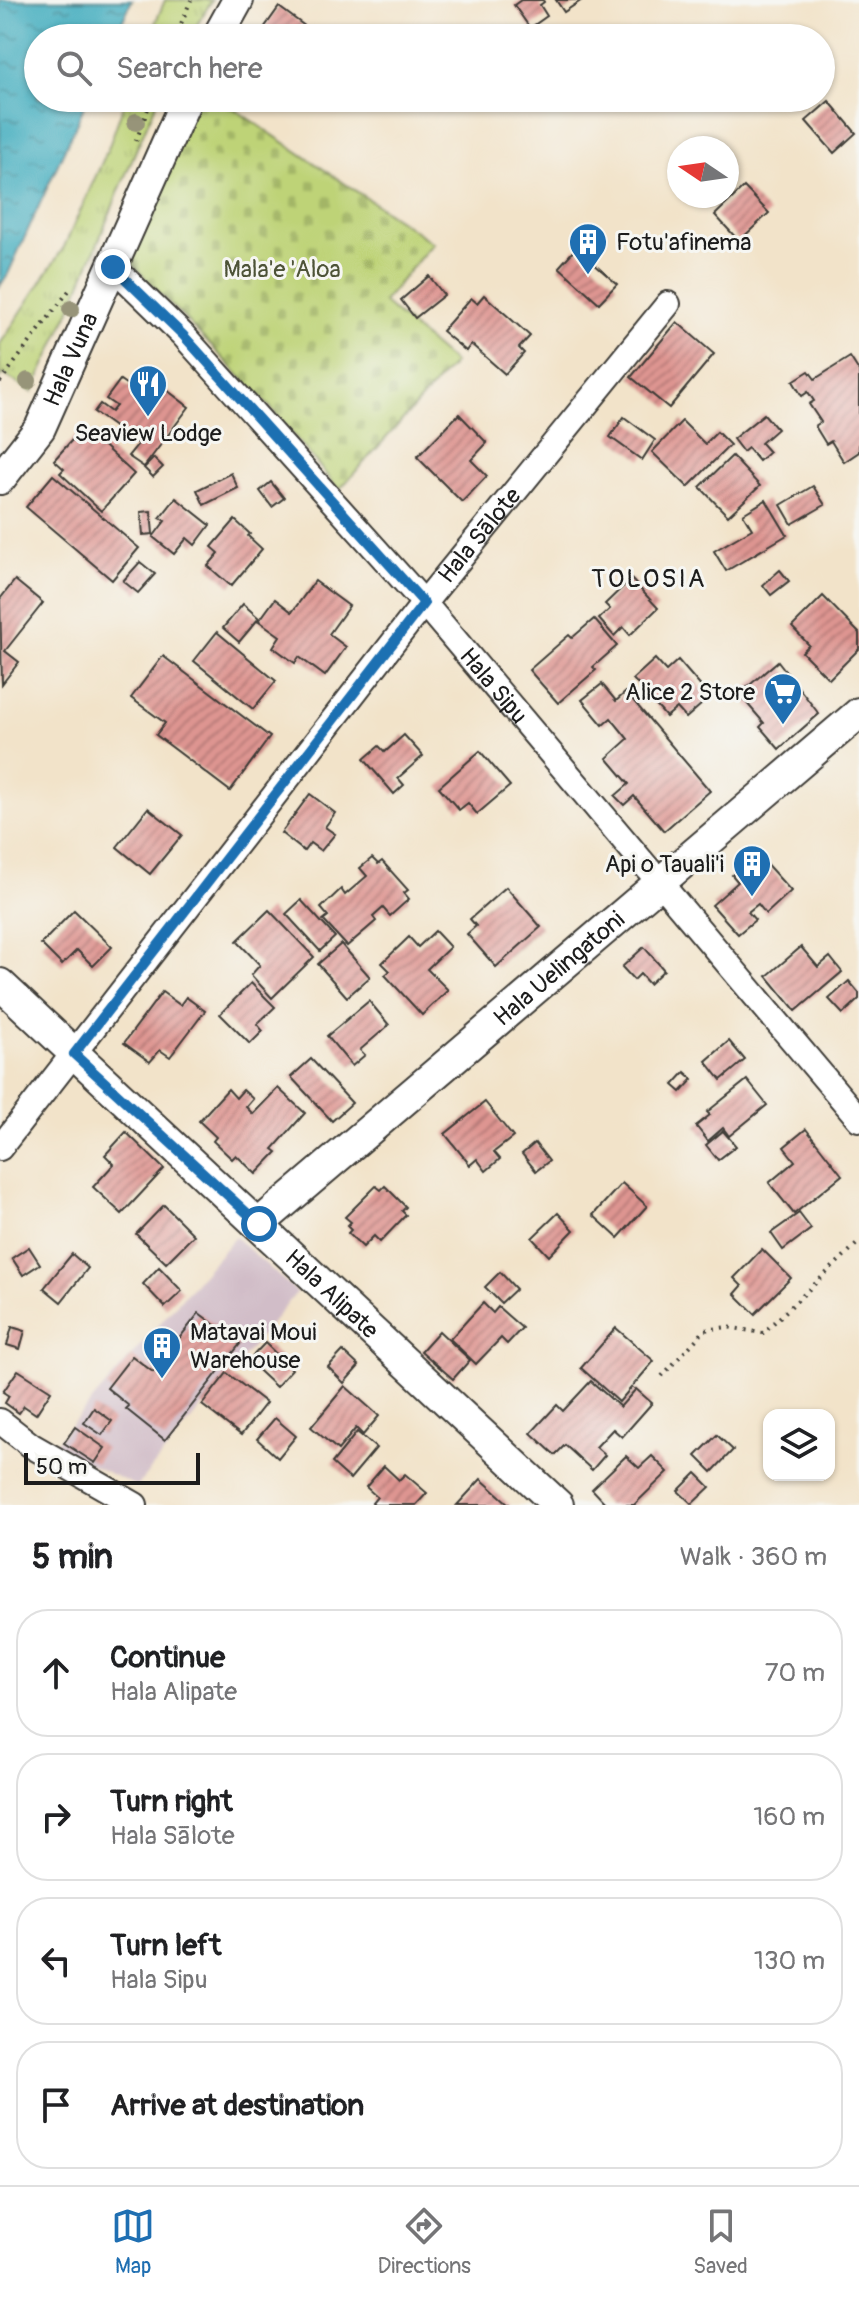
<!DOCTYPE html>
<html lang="en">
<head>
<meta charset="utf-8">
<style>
  :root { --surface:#fff; --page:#f2f2f2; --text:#202124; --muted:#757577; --line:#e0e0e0; --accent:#1f6fb2 }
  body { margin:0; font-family:Pangolin,sans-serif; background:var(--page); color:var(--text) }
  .controls { position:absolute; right:24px; bottom:24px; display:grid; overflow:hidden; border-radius:16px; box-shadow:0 2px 6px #0004 }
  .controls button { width:72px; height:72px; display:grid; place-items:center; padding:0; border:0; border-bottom:2px solid var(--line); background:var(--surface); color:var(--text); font:40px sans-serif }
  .compass { position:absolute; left:667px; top:136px; width:72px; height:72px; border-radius:50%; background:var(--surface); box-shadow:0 2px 6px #0004; rotate:283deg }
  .scale { position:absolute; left:24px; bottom:20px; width:176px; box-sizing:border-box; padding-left:8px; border:4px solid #1c1c1c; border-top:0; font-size:22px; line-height:28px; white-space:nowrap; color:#1c1c1c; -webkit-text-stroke:6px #f6f6f2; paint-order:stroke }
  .stop { position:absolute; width:24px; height:24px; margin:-18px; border:6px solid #1f6fb2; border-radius:50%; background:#fff }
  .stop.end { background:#1f6fb2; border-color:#fff; box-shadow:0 2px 8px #0008 }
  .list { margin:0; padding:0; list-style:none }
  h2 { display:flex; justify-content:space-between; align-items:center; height:104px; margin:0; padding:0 32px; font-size:34px }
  h2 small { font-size:26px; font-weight:400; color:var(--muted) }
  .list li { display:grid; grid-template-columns:52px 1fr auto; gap:24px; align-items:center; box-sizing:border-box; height:128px; margin:0 16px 16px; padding:0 16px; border:2px solid var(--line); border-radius:32px }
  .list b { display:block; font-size:30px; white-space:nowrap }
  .list p { margin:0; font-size:26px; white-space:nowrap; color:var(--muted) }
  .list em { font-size:26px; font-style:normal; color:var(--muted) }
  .icon { flex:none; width:44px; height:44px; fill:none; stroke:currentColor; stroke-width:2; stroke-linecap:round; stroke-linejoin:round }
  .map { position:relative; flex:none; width:859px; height:1505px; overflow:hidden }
  .search { position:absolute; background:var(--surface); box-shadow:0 2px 6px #0004; left:24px; right:24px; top:24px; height:88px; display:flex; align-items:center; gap:20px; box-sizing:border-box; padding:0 28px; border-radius:44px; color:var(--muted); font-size:30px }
  .sheet { height:680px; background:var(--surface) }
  nav { display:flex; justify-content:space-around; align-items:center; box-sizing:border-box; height:112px; border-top:2px solid var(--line); background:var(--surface); font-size:22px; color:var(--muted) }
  nav a { display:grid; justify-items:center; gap:4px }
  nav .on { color:var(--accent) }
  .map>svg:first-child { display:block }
</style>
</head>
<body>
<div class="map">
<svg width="859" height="1505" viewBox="0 0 859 1505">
  <defs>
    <pattern id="grass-tufts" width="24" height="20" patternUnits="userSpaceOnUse" patternTransform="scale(2)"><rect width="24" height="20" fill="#bed377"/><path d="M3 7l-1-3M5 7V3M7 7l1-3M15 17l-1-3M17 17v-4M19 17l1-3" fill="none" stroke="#a3b566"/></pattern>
    <pattern id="cemetery-stones" width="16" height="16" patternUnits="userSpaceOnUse" patternTransform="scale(2)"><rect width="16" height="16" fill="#bed377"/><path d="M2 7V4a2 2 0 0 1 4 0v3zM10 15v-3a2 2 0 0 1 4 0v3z" fill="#a3b566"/></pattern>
    <pattern id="water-ripples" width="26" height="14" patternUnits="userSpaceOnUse" patternTransform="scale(2)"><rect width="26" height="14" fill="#40acbe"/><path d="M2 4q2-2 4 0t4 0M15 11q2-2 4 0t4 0" fill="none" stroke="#358b9a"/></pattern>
    <pattern id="building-hatch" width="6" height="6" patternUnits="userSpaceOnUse" patternTransform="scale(2)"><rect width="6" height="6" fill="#de9591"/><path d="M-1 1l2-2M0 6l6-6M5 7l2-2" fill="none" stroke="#b37976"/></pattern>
  </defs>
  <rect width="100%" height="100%" fill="#f6f6f2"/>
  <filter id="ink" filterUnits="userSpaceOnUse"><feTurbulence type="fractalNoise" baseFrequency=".0125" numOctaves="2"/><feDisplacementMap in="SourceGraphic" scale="16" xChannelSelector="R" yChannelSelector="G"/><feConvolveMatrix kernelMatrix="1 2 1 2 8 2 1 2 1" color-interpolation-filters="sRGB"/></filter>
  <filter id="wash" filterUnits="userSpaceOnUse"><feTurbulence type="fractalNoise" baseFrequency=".006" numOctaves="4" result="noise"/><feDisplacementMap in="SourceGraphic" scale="32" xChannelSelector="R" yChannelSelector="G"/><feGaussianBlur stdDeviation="1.8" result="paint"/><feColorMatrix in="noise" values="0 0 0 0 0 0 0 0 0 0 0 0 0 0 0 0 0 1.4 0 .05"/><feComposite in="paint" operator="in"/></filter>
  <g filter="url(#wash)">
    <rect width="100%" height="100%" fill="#f2e3c9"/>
    <polygon fill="#d1bdc8" points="235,1237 297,1292 137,1486 52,1447"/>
    <g fill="url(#grass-tufts)" stroke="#6d784a" stroke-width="2">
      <polygon points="165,0 212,0 189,38 149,38"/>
      <path d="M126,98h33c-45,97 -79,199 -127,294l-29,-18 -3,4v-34l64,-97 44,-98z"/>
    </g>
    <polygon fill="url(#cemetery-stones)" stroke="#6d784a" stroke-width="2" points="196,98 218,98 433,243 383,302 454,363 339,490 271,408 128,260"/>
    <polygon fill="url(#water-ripples)" stroke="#2e646d" stroke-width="2" points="0,0 132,0 115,38 38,38 38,98 88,98 8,274 0,286"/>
    <g id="blocks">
      <g fill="url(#building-hatch)">
        <polygon points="521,0 543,0 544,2 540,5 547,16 530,28 514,5"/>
        <polygon points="556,0 582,0 564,12"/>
        <polygon points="279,7 321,38 257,38"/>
        <polygon points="829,101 856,133 834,153 806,121"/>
        <polygon points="744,187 769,213 739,241 715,215"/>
        <polygon points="576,248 617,284 599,303 559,267"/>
        <polygon points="429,276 444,295 415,318 401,300"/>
        <polygon points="484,295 530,336 519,348 524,353 505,374 471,344 466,351 442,331 471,298 477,303"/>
        <polygon points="677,322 714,354 669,408 631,377"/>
        <polygon points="850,357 859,371 859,452 844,462 831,441 826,444 815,426 821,422 809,404 814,401 808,392 802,396 793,381 809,371 815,379"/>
        <polygon points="142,371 189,407 144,467 128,456 138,444 94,412 100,404 111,412 116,406 106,399 120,380 130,387"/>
        <polygon points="459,414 487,443 471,460 487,476 462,502 417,457"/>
        <polygon points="764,414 777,429 761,443 769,452 759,461 748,448 743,452 733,439"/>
        <polygon points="624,417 655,440 642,460 610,437"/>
        <polygon points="682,421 705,444 717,432 730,445 688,487 652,452"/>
        <polygon points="81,430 91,439 93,436 134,474 101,511 60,473 64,469 54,460"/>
        <polygon points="732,456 760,486 728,516 700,487"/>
        <polygon points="154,458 163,467 153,477 144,468"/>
        <polygon points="231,473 238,488 204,505 197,490"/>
        <polygon points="53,475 139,548 112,580 26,507"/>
        <polygon points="271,482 284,498 272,507 260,491"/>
        <polygon points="813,486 825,505 792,524 781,505"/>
        <polygon points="176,498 210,525 195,545 187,538 174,554 153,537 165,521 160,518"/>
        <polygon points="766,500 787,535 726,571 714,551 752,529 743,514"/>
        <polygon points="151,511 153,534 143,535 141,512"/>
        <polygon points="235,520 250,534 248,536 262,549 231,586 208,566 219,553 212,547"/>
        <polygon points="140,562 155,574 138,593 123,581"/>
        <polygon points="780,570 789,581 771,595 763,585"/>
        <polygon points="631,579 658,608 630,635 623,627 614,636 599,619 610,609 605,604"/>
        <polygon points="15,580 43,603 5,651 19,662 2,684 0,599"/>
        <polygon points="315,581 349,606 329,634 346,647 325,676 299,657 295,663 273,647 280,636 259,621 275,599 292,612"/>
        <polygon points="823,596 859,633 859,649 829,679 802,652 809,645 792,627"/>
        <polygon points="243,604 259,618 239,642 223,628"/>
        <polygon points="594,619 617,646 593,667 596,670 558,703 529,670 569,635 572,638"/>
        <polygon points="217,632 276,681 253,709 194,661"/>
        <polygon points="163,656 270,737 230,791 156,735 165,723 131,698"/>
        <polygon points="655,659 666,671 678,660 710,697 686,718 677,708 666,717 633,679"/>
        <polygon points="778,661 819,714 779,749 760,727 764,723 739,694"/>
        <polygon points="602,684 616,701 626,692 710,791 664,831 634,796 624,805 615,796 629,784 607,758 628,739 611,718 603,725 582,700"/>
        <polygon points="404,735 423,756 398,778 404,785 394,794 364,759 379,746 385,752"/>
        <polygon points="480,751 510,786 477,814 468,803 459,810 439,787"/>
        <polygon points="310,794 335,813 325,827 335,834 321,851 310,843 304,851 281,833"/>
        <polygon points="148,808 182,835 150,874 117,847"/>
        <polygon points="372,858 378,864 382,861 408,890 404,893 409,899 390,916 383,908 373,917 376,921 347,946 323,920 328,916 321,908 341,889 345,895 367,876 360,868"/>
        <polygon points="749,859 755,866 762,859 791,891 766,914 758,904 748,912 755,920 738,934 712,905 738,882 732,875"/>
        <polygon points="506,887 541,927 496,967 467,934 476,926 470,919"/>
        <polygon points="301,900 335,937 320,951 286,914"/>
        <polygon points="74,910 112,947 93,966 77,950 62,965 41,944"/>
        <polygon points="269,910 314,957 272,998 251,975 260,965 237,941"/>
        <polygon points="435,931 450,947 427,969 448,990 422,1015 385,975 390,971 382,963 409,937 418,947"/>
        <polygon points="341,944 370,977 347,997 318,964"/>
        <polygon points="644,947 664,970 649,984 640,974 634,980 622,967"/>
        <polygon points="801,947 818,967 830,957 842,972 796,1011 767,976"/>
        <polygon points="849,981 859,993 859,999 843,1014 829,999"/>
        <polygon points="251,983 275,1007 257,1024 263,1031 250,1044 220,1014"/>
        <polygon points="162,992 180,1005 186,997 205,1011 170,1057 160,1050 150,1062 124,1043"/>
        <polygon points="369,1001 389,1025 360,1050 365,1055 352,1066 327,1036"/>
        <polygon points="729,1041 745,1060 721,1080 706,1061"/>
        <polygon points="311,1059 352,1103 332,1121 291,1077"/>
        <polygon points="685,1072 693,1079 681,1092 673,1085"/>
        <polygon points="747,1080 767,1105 729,1136 723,1128 708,1141 696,1126 710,1115 707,1112"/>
        <polygon points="278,1088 305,1113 273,1149 277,1152 256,1174 236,1155 232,1159 213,1141 216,1137 199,1121 228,1089 236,1098 243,1090 253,1099 246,1107 253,1114"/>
        <polygon points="485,1102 513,1137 494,1152 500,1159 486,1171 477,1159 470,1165 445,1134"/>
        <polygon points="806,1129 842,1175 794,1214 769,1183 795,1161 784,1147"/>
        <polygon points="723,1131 736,1146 718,1160 706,1145"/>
        <polygon points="126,1132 164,1169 122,1214 93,1187 114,1164 105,1155"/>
        <polygon points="535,1143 549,1161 536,1171 522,1154"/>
        <polygon points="622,1183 647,1206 618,1238 593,1215"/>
        <polygon points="376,1186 381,1190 385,1186 406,1207 402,1211 406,1215 380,1242 374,1236 363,1247 348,1233 351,1230 347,1226 351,1222 345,1217"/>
        <polygon points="164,1205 194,1235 166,1263 136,1234"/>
        <polygon points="558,1213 574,1230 549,1256 532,1238"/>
        <polygon points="799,1213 811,1229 783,1250 771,1233"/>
        <polygon points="29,1247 40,1264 23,1275 12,1258"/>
        <polygon points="762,1249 791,1278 755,1314 735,1294 742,1286 734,1278"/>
        <polygon points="72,1254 88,1268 61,1302 44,1288"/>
        <polygon points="159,1267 182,1291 165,1307 143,1284"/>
        <polygon points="500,1272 516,1289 501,1303 485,1287"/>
        <polygon points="483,1303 493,1313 498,1307 522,1328 507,1344 501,1338 476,1364 450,1339"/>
        <polygon points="199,1313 240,1344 165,1440 126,1409 129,1406 107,1388 132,1356 153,1372"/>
        <polygon points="12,1327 25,1331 20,1349 7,1345"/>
        <polygon points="616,1328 654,1361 619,1402 581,1368"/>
        <polygon points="439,1331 470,1360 453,1379 421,1351"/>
        <polygon points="265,1343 292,1369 276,1387 248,1361"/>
        <polygon points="343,1351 359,1366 344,1383 328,1367"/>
        <polygon points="18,1370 51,1391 36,1414 24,1406 19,1413 5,1403 9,1396 3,1392"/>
        <polygon points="227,1373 266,1403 241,1435 202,1405"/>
        <polygon points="591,1381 620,1407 636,1389 652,1403 622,1437 613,1429 596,1447 605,1455 592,1470 565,1445 555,1455 531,1433 557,1405 563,1411"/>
        <polygon points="345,1386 379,1416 363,1435 356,1428 338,1450 311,1427"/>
        <polygon points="94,1408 112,1421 102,1435 84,1423"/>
        <polygon points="275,1418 296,1436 278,1458 257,1439"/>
        <polygon points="75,1427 105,1448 95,1463 64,1443"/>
        <polygon points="357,1432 376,1448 350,1479 332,1463"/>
        <polygon points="717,1435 733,1450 712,1472 696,1456"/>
        <polygon points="626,1456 639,1468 652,1456 668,1472 634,1505 607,1505 592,1489"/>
        <polygon points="384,1466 399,1480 405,1474 427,1493 416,1505 374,1505 372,1503 377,1497 366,1487"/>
        <polygon points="696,1473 710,1487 692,1504 678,1491"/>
        <polygon points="481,1479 510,1505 457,1505"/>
      </g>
    </g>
  </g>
  <g filter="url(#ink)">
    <use href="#blocks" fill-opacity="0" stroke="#3c3a36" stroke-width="2"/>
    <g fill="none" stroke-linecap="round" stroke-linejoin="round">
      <defs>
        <g id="minor">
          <path id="s1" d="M113,267l70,68 241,268 435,516"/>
          <path id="s2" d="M0,1148l424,-545 244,-299"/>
          <polyline points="0,1421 32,1446 135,1505"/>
        </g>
        <g id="tertiary">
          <polyline points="217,38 238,0"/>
          <path id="s3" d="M0,479l40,-51 147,-330"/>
          <path id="s4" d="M0,984l558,521"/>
          <path id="s5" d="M259,1224l600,-511"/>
        </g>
      </defs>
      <use href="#minor" stroke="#3c3a36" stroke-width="28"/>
      <use href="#tertiary" stroke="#3c3a36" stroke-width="34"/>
      <g stroke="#3c3a36" stroke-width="4" stroke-dasharray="2 6" stroke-linecap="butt">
        <polyline points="175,38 191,0"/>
        <polyline points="136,141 152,98"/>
        <polyline points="0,382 71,288"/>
        <polyline points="662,1376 705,1330 727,1327 763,1333 859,1242"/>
      </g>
      <use href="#minor" stroke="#fff" stroke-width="24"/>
      <use href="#tertiary" stroke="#fff" stroke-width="30"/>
    </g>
    <g fill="#979479">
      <circle cx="136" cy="122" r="9"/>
      <circle cx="71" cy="309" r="9"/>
      <circle cx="28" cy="381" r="9"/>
    </g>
  </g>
  <g fill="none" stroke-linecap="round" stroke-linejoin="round" filter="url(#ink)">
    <polyline stroke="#1f6fb2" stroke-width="10" points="113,267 183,335 424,603 74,1054 259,1224"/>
  </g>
  <defs>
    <symbol id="building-pin" viewBox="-11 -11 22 30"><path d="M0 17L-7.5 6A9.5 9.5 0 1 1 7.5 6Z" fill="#1f6fb2" stroke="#f6f6f2"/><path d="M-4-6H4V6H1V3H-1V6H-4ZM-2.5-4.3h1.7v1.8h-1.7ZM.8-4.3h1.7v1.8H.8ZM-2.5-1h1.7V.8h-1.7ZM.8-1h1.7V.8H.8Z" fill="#fff"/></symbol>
    <symbol id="restaurant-pin" viewBox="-11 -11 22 30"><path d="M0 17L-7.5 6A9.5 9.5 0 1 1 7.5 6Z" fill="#1f6fb2" stroke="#f6f6f2"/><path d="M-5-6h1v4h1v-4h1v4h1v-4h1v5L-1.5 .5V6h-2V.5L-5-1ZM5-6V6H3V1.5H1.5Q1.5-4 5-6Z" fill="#fff"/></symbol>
    <symbol id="supermarket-pin" viewBox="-11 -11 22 30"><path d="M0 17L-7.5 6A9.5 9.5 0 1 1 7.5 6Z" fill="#1f6fb2" stroke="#f6f6f2"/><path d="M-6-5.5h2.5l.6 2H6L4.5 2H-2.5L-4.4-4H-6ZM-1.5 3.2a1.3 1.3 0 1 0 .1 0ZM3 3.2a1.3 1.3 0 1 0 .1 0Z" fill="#fff"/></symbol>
  </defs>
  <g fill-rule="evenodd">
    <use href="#building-pin" x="566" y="220" width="44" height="60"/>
    <use href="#restaurant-pin" x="126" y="362" width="44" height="60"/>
    <use href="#supermarket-pin" x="761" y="670" width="44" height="60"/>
    <use href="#building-pin" x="730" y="842" width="44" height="60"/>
    <use href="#building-pin" x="140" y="1324" width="44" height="60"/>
  </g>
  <g text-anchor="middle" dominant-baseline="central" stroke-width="6" stroke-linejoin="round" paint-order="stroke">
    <g font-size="24" fill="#1c1c1c" stroke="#f6f6f2" text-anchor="start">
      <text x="616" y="242">Fotu'afinema</text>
      <text x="148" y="433" text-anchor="middle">Seaview Lodge</text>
      <text x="755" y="692" text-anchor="end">Alice 2 Store</text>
      <text x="724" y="864" text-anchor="end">Api o Tauali'i</text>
      <text x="190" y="1332">Matavai Moui<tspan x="190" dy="28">Warehouse</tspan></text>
    </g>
    <g font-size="24" fill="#4d5337" stroke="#f6f6f2">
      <text x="282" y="269">Mala'e 'Aloa</text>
    </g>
    <g font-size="24" fill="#1c1c1c" stroke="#f6f6f2">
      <text stroke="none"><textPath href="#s3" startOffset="140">Hala Vuna</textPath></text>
      <text stroke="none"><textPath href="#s2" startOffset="778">Hala Sālote</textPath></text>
      <text stroke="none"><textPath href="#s1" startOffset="566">Hala Sipu</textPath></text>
      <text stroke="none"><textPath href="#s5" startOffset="394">Hala Uelingatoni</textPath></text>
      <text stroke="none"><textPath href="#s4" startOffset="454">Hala Alipate</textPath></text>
    </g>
    <g font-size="26" letter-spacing="2" fill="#1c1c1c" stroke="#f6f6f2">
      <text x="649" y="579">TOLOSIA</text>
    </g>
  </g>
</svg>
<div class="controls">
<button><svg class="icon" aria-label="layers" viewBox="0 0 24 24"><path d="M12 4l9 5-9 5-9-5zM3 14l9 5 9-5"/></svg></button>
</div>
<svg class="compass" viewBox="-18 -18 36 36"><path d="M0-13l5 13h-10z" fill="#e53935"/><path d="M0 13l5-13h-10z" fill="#757577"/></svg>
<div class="scale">50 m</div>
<div class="stop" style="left:259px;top:1224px"></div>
<div class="stop end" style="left:113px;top:267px"></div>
<div class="search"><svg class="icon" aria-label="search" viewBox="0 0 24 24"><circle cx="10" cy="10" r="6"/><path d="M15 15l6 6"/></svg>Search here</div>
</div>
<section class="sheet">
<h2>5 min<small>Walk · 360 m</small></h2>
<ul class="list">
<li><svg class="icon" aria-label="ahead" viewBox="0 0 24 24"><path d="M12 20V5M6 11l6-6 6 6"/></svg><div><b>Continue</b><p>Hala Alipate</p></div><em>70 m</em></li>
<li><svg class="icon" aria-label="right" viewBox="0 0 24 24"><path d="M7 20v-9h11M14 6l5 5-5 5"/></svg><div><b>Turn right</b><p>Hala Sālote</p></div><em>160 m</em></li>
<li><svg class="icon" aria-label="left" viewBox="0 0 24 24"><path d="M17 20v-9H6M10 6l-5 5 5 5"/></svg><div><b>Turn left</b><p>Hala Sipu</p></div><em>130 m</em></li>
<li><svg class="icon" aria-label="arrive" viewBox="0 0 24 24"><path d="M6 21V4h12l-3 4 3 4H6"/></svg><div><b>Arrive at destination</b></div></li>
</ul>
</section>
<nav>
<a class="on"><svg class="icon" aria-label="map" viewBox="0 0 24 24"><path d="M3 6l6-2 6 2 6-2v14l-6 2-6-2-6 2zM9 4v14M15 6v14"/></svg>Map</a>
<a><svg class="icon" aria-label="directions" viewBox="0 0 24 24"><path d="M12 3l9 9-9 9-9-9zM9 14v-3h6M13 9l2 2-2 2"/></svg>Directions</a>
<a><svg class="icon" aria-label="saved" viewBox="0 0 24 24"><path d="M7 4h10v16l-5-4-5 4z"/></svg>Saved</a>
</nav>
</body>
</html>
